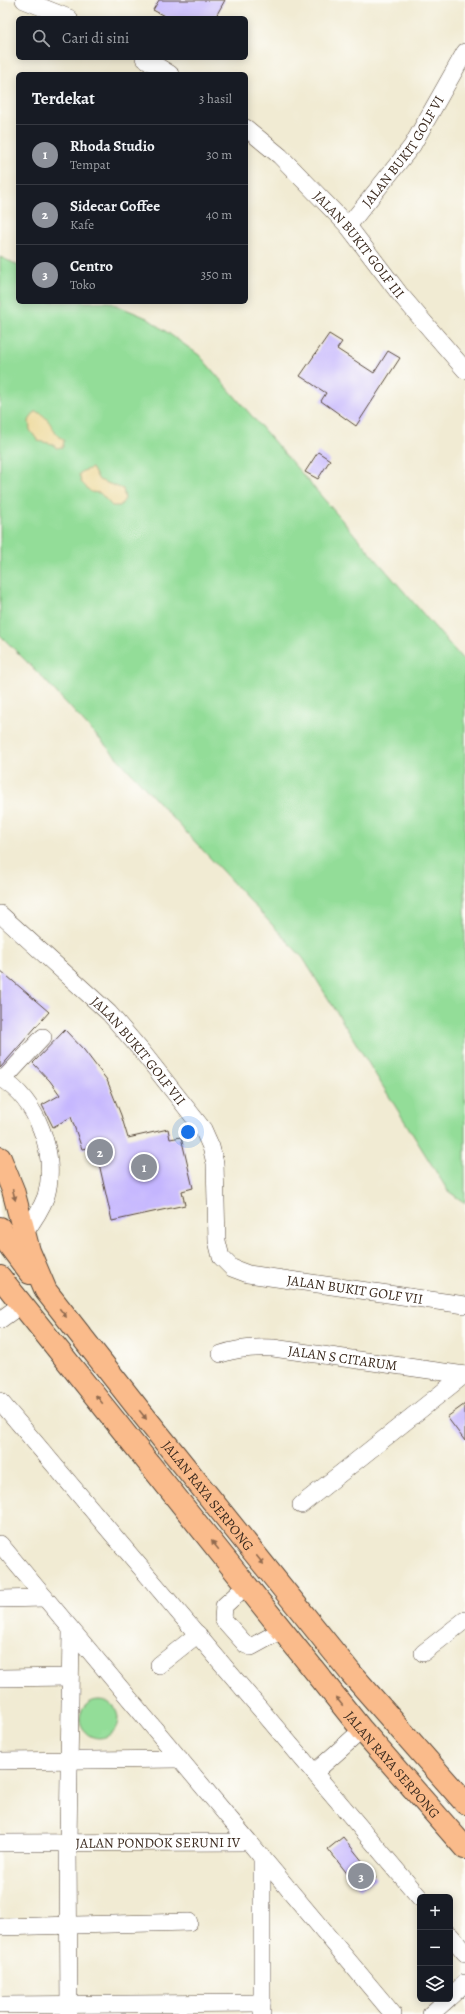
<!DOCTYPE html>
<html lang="id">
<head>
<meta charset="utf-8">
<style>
  :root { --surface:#171b24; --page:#242831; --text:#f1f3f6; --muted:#9ea1a6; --line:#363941; --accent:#8c9099 }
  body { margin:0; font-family:Alegreya,serif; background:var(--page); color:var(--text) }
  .controls { position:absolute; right:12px; bottom:12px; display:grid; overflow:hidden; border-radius:6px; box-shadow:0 2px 10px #0003 }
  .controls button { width:36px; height:36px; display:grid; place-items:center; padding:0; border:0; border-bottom:1px solid var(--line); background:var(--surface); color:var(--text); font:20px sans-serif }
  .you { position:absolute; left:188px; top:1132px; width:14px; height:14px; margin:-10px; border:3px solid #fff; border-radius:50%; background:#1a73e8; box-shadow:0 0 0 6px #1a73e833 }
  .badge { display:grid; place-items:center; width:26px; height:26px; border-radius:50%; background:var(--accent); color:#fff; font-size:13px; font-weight:700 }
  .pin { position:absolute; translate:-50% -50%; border:2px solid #fff; box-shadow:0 1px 4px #0006 }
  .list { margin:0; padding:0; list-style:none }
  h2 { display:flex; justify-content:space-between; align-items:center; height:52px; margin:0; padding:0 16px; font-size:17px }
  h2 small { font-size:13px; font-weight:400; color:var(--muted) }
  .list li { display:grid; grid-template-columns:26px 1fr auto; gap:12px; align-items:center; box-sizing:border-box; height:60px; padding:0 16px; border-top:1px solid var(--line) }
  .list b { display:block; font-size:15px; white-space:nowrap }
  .list p { margin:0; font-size:13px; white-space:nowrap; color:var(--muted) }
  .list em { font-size:13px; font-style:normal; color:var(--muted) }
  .icon { flex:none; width:22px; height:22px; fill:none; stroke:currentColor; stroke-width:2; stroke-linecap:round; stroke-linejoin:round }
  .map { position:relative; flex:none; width:465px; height:2014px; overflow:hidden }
  .search { position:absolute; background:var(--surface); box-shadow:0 2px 10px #0003; left:16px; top:16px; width:232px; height:44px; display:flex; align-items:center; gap:10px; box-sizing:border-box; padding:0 14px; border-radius:6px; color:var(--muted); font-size:15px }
  .panel { position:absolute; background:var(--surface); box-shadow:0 2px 10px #0003; left:16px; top:72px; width:232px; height:232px; border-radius:6px }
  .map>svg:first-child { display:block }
</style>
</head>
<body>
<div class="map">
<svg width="465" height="2014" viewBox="0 0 465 2014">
  <rect width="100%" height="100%" fill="#fdfcf7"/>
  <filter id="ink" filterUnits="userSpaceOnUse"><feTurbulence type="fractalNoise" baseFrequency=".025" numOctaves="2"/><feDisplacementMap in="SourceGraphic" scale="8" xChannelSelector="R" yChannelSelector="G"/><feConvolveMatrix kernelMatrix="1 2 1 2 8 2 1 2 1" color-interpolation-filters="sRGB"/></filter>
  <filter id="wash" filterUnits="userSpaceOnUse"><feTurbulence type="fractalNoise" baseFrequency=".012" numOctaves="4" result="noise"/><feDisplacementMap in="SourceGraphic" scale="16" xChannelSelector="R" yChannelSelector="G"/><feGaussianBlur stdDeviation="0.9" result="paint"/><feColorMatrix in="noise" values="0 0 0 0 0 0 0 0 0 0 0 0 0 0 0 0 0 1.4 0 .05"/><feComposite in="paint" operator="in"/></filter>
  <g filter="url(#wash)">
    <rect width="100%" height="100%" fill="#f1ebd3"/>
    <g fill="#93dd98" stroke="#67845b">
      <polygon points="0,257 18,265 18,302 109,302 147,318 199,355 465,662 465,1203 448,1191 303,958 42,677 0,635"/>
      <circle cx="99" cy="1719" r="19"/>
    </g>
    <g fill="#eeda9e" stroke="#94825e">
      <path d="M34,412c10,-1 18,14 22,22 2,2 5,4 8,6l-1,7 -7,1 -3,-4 -15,-3 -8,-11 -1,-9z"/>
      <polygon points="92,468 99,480 123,489 125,499 120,506 112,506 100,493 91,492 81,482 79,474 83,471"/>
    </g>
    <g id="blocks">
      <g fill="#c4b5fe">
        <polygon points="159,0 225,0 215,18 168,18 153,10"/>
        <polygon points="329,334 342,342 337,349 374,373 388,351 400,358 356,426 321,401 326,393 300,376"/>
        <polygon points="318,452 330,460 318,479 305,472"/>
        <polygon points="0,970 49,1012 0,1068"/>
        <polygon points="65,1030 84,1050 107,1080 121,1115 128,1138 168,1129 170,1139 181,1137 193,1188 182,1191 185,1205 112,1221 95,1146 82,1149 71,1117 53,1127 42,1105 60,1095 50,1081 33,1063"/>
        <polygon points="465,1404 465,1441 447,1417"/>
        <polygon points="343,1837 376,1878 360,1890 328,1849"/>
      </g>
    </g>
  </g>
  <g filter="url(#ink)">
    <use href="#blocks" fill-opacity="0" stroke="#564739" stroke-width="1"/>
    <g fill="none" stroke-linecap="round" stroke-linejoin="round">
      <defs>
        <g id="minor">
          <polyline points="24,0 69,18"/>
          <polyline points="144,58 170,74"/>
          <path id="s1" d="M246,128l34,28 68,70 51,67 66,77"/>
          <path id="s2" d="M348,226l64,-80 53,-94"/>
          <path id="s3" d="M0,914l109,99 35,41 59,75 8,18 4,16 2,78 4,16 11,11 16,6 217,31"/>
          <path d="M0,1078c37,21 58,77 46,118 -5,14 -14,27 -23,39"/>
          <polyline points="3,1080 43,1037"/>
          <polyline points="0,1320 22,1304"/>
          <path id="s4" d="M221,1354c18,-6 33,-7 52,-6l192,27"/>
          <polyline points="0,1401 420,1898"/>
          <polyline points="301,1505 464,1375"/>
          <polyline points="0,1544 393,2014"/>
          <polyline points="247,1585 224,1606 223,1619 246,1645 251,1647 282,1630"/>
          <polyline points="0,1599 45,1598"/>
          <polyline points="423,1653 465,1620"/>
          <polyline points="159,1665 198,1634"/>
          <polyline points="0,1678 70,1677"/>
          <polyline points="0,1761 180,1759"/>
          <polyline points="315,1772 362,1730"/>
          <path id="s5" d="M0,1843l248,-1"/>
          <polyline points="262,1859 262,2014"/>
          <polyline points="0,1927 189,1922"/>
          <polyline points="450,1935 465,1953"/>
          <polyline points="450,1997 465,1983"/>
          <polyline points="0,2005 262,2003"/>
          <polyline points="69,2014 68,1844 71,1631"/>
          <polyline points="431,2014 448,1999"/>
        </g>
        <g id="major">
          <path id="s6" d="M0,1158l13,32 16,61 17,40 94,120 210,261 115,131"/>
          <polyline points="0,1228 6,1241 30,1273"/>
          <path id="s7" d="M0,1277l362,453 103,118"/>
        </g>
      </defs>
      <use href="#minor" stroke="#564739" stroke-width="18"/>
      <use href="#major" stroke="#564739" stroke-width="24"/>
      <use href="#minor" stroke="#fff" stroke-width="17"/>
      <use href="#major" stroke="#fabb8b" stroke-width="22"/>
    </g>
    <defs><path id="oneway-solid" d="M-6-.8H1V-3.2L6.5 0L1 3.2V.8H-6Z"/></defs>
    <g fill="#916b4f">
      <use href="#oneway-solid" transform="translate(14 1195) rotate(76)"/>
      <use href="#oneway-solid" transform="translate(63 1313) rotate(52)"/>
      <use href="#oneway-solid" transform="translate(99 1399) rotate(-129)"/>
      <use href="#oneway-solid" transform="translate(143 1415) rotate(51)"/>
      <use href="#oneway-solid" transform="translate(215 1545) rotate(-129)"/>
      <use href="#oneway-solid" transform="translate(260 1560) rotate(51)"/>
      <use href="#oneway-solid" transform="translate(339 1701) rotate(-129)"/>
    </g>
  </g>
  <g text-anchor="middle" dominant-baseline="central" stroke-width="3.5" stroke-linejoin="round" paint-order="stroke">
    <g font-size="14" fill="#3b2a1e" stroke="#fdfcf7">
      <text stroke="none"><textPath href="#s2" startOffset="93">JALAN BUKIT GOLF VI</textPath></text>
      <text stroke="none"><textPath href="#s1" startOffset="163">JALAN BUKIT GOLF III</textPath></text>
      <text stroke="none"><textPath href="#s3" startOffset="195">JALAN BUKIT GOLF VII</textPath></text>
      <text stroke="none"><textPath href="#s3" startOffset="568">JALAN BUKIT GOLF VII</textPath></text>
      <text stroke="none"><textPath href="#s4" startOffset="123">JALAN S CITARUM</textPath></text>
      <text stroke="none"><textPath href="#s6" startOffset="402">JALAN RAYA SERPONG</textPath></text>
      <text stroke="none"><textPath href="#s7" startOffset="626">JALAN RAYA SERPONG</textPath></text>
      <text stroke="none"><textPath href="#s5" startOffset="158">JALAN PONDOK SERUNI IV</textPath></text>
    </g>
  </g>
</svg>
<div class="controls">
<button>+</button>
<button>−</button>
<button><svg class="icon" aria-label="layers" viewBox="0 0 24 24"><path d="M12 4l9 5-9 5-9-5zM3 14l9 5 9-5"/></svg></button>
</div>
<div class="you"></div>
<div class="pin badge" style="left:144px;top:1167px">1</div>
<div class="pin badge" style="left:100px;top:1152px">2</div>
<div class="pin badge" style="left:361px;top:1876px">3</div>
<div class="search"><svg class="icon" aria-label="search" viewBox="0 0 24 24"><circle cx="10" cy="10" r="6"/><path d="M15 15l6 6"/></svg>Cari di sini</div>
<section class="panel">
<h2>Terdekat<small>3 hasil</small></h2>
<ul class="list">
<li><span class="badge">1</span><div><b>Rhoda Studio</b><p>Tempat</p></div><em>30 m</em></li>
<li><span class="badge">2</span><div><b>Sidecar Coffee</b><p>Kafe</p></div><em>40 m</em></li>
<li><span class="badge">3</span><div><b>Centro</b><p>Toko</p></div><em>350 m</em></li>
</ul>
</section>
</div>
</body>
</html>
